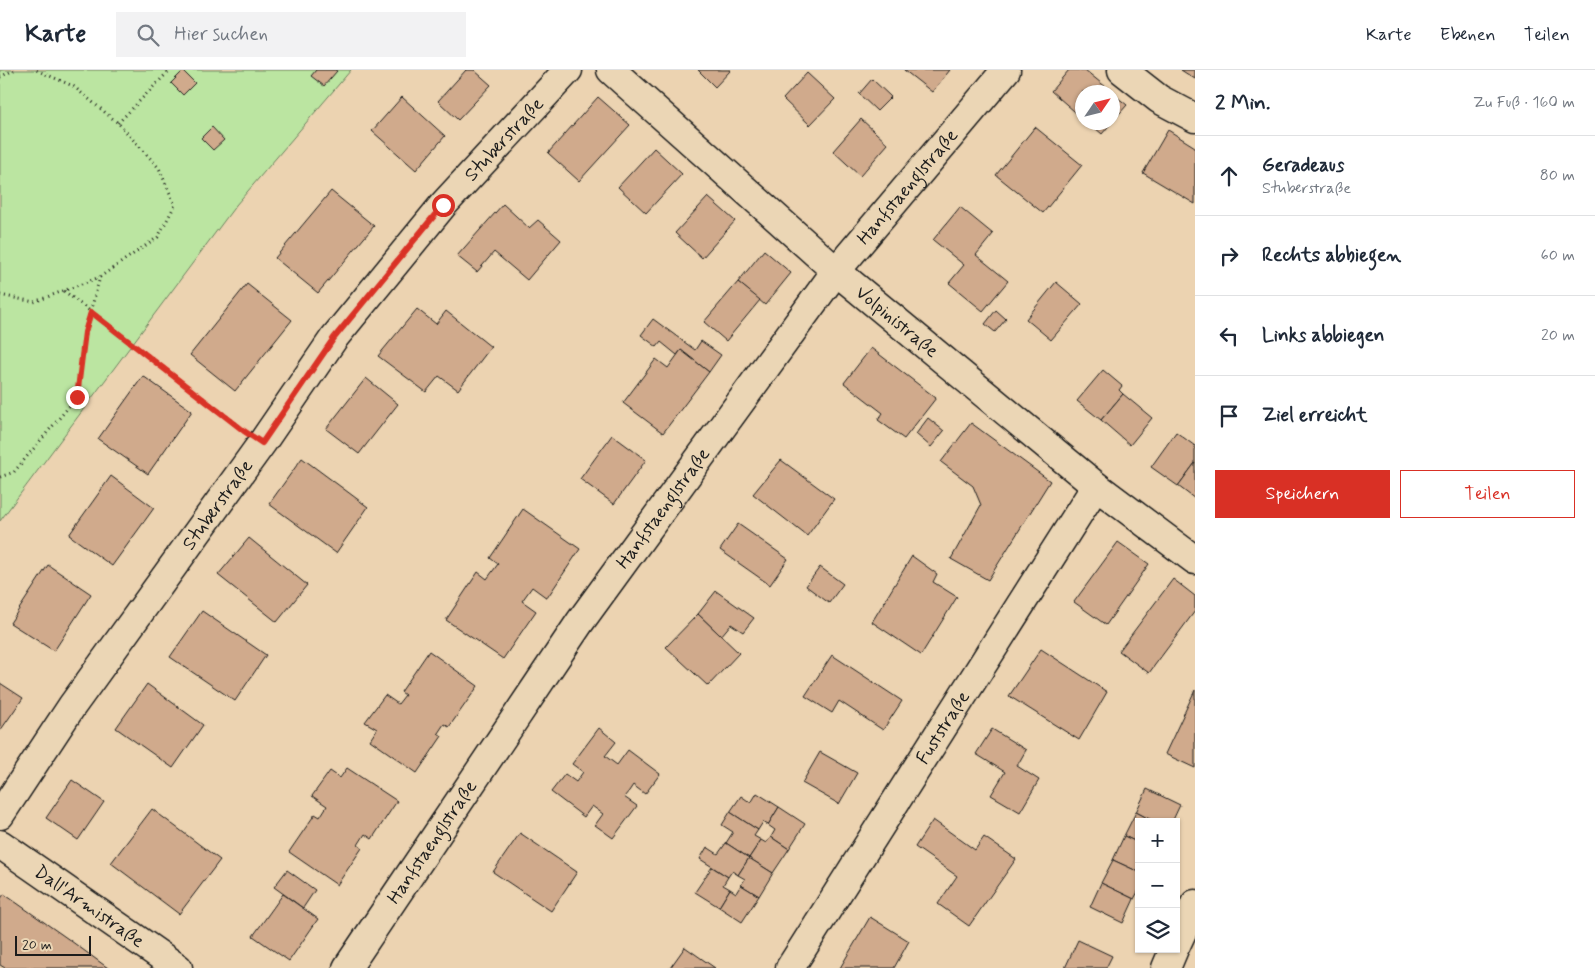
<!DOCTYPE html>
<html lang="de">
<head>
<meta charset="utf-8">
<style>
  :root { --surface:#fff; --page:#f2f2f3; --text:#1f2937; --muted:#747a83; --line:#e0e1e3; --accent:#d93025 }
  body { margin:0; font-family:Mynerve,sans-serif; background:var(--page); color:var(--text) }
  .controls { position:absolute; right:15px; bottom:15px; display:grid; overflow:hidden; border-radius:0px; box-shadow:0 1px 4px #0004 }
  .controls button { width:45px; height:45px; display:grid; place-items:center; padding:0; border:0; border-bottom:1px solid var(--line); background:var(--surface); color:var(--text); font:25px sans-serif }
  .compass { position:absolute; left:1075px; top:15px; width:45px; height:45px; border-radius:50%; background:var(--surface); box-shadow:0 1px 4px #0004; rotate:55deg }
  .scale { position:absolute; left:15px; bottom:12px; width:76px; box-sizing:border-box; padding-left:5px; border:2px solid #1c1c1c; border-top:0; font-size:14px; line-height:18px; white-space:nowrap; color:#1c1c1c; -webkit-text-stroke:4px #ebd6b5; paint-order:stroke }
  .stop { position:absolute; width:15px; height:15px; margin:-11px; border:4px solid #d93025; border-radius:50%; background:#fff }
  .stop.end { background:#d93025; border-color:#fff; box-shadow:0 1px 5px #0008 }
  .list { margin:0; padding:0; list-style:none }
  h2 { display:flex; justify-content:space-between; align-items:center; height:65px; margin:0; padding:0 20px; font-size:21px }
  h2 small { font-size:16px; font-weight:400; color:var(--muted) }
  .list li { display:grid; grid-template-columns:32px 1fr auto; gap:15px; align-items:center; box-sizing:border-box; height:80px; padding:0 20px; border-top:1px solid var(--line) }
  .list b { display:block; font-size:19px; white-space:nowrap }
  .list p { margin:0; font-size:16px; white-space:nowrap; color:var(--muted) }
  .list em { font-size:16px; font-style:normal; color:var(--muted) }
  .actions { display:flex; gap:10px; padding:15px 20px }
  .actions a { flex:1; padding:11px 0; border:1px solid var(--accent); border-radius:0px; text-align:center; font-size:18px; color:var(--accent) }
  .actions .main { background:var(--accent); color:#fff }
  .icon { flex:none; width:28px; height:28px; fill:none; stroke:currentColor; stroke-width:2; stroke-linecap:round; stroke-linejoin:round }
  .map { position:relative; flex:none; width:1195px; height:898px; overflow:hidden }
  header { display:flex; align-items:center; gap:30px; box-sizing:border-box; height:70px; padding:0 25px; background:var(--surface); border-bottom:1px solid var(--line) }
  header strong { font-size:24px }
  nav { display:flex; gap:28px; margin-inline-start:auto; font-size:18px }
  .search { width:350px; height:45px; background:var(--page); display:flex; align-items:center; gap:12px; box-sizing:border-box; padding:0 18px; border-radius:0px; color:var(--muted); font-size:19px }
  main { display:flex }
  aside { flex:1; background:var(--surface) }
  .map>svg:first-child { display:block }
</style>
</head>
<body>
<header>
<strong>Karte</strong>
<div class="search"><svg class="icon" aria-label="search" viewBox="0 0 24 24"><circle cx="10" cy="10" r="6"/><path d="M15 15l6 6"/></svg>Hier suchen</div>
<nav><a>Karte</a><a>Ebenen</a><a>Teilen</a></nav>
</header>
<main>
<div class="map">
<svg width="1195" height="898" viewBox="0 0 1195 898">
  <rect width="100%" height="100%" fill="#ecd3b1"/>
  <filter id="ink" filterUnits="userSpaceOnUse"><feTurbulence type="fractalNoise" baseFrequency=".02" numOctaves="2"/><feDisplacementMap in="SourceGraphic" scale="10" xChannelSelector="R" yChannelSelector="G"/><feConvolveMatrix kernelMatrix="1 2 1 2 8 2 1 2 1" color-interpolation-filters="sRGB"/></filter>
  <g filter="url(#ink)">
    <polygon fill="#bbe5a1" stroke="#6c805e" points="0,0 351,0 236,135 0,451"/>
    <g fill="#d0aa8c" stroke="#1c1c1c">
      <polygon points="316,0 335,0 337,1 324,16 311,6"/>
      <polygon points="466,0 474,0 491,15 458,50 438,31"/>
      <polygon points="698,0 731,0 715,17"/>
      <polygon points="904,0 950,0 932,22"/>
      <polygon points="1069,0 1085,0 1112,22 1082,22 1082,48 1051,21"/>
      <polygon points="1181,0 1195,0 1195,9"/>
      <polygon points="183,1 195,13 183,25 171,13"/>
      <polygon points="807,3 835,29 810,55 783,29"/>
      <polygon points="872,9 891,27 877,41 859,24"/>
      <polygon points="1112,23 1127,35 1112,52"/>
      <polygon points="402,27 445,66 416,100 372,61"/>
      <polygon points="598,27 630,55 579,111 548,83"/>
      <polygon points="861,49 888,74 860,106 833,81"/>
      <polygon points="1088,52 1112,52 1102,64"/>
      <polygon points="212,57 224,70 213,80 201,68"/>
      <polygon points="1035,57 1082,95 1043,143 996,105"/>
      <polygon points="1168,60 1195,77 1195,134 1143,103"/>
      <polygon points="654,78 682,104 646,143 618,117"/>
      <polygon points="331,121 374,156 318,223 275,188"/>
      <polygon points="708,127 735,151 702,188 675,163"/>
      <polygon points="503,134 529,158 538,150 561,170 527,210 494,182 477,202 457,186"/>
      <polygon points="960,137 993,164 976,185 1008,211 983,241 949,213 964,195 933,170"/>
      <polygon points="764,180 791,203 765,235 738,212"/>
      <polygon points="738,212 760,230 726,271 704,252"/>
      <polygon points="1056,212 1082,234 1051,270 1026,249"/>
      <polygon points="247,214 292,250 235,321 190,285"/>
      <polygon points="417,239 436,254 446,241 491,277 458,320 439,306 426,322 378,286"/>
      <polygon points="996,240 1006,249 995,262 985,254"/>
      <polygon points="653,249 695,280 701,271 721,285 709,302 681,280 677,285 661,272 657,277 641,265"/>
      <polygon points="871,278 936,328 904,369 878,350 883,343 844,313"/>
      <polygon points="681,280 709,302 663,363 623,333 656,289 668,298"/>
      <polygon points="1103,300 1122,316 1119,320 1123,324 1101,350 1077,331"/>
      <polygon points="143,306 192,341 148,404 98,369"/>
      <polygon points="366,308 398,334 359,384 326,359"/>
      <polygon points="1123,324 1152,348 1130,375 1101,350"/>
      <polygon points="928,348 944,361 931,377 916,364"/>
      <polygon points="971,353 1050,411 988,510 951,489 981,435 973,416 941,392"/>
      <polygon points="1176,362 1195,376 1195,393 1178,416 1151,397"/>
      <polygon points="612,365 646,390 614,434 580,409"/>
      <polygon points="302,388 368,437 336,483 269,434"/>
      <polygon points="781,390 834,429 807,466 753,424"/>
      <polygon points="1195,393 1195,429 1178,416"/>
      <polygon points="111,406 154,438 112,496 69,465"/>
      <polygon points="523,439 580,479 547,528 532,517 522,531 536,541 503,589 446,550 478,502 487,509 498,494 490,488"/>
      <polygon points="738,454 788,489 770,515 720,480"/>
      <polygon points="249,468 307,515 277,552 218,505"/>
      <polygon points="1118,472 1149,494 1106,555 1074,532"/>
      <polygon points="912,486 937,504 933,512 957,527 921,585 872,552"/>
      <polygon points="48,495 91,524 54,581 10,553"/>
      <polygon points="820,497 843,514 829,533 806,516"/>
      <polygon points="1173,509 1195,526 1195,541 1149,603 1119,581"/>
      <polygon points="716,521 754,548 743,562 731,554 721,566 698,544"/>
      <polygon points="202,541 266,585 235,631 170,587"/>
      <polygon points="698,544 739,583 708,616 666,577"/>
      <polygon points="1041,579 1107,622 1079,670 1009,626"/>
      <polygon points="429,581 478,616 449,657 444,654 438,663 442,666 417,703 370,670 377,659 365,652 385,625 398,634 405,625 401,622"/>
      <polygon points="832,585 902,631 883,660 839,631 832,643 805,626"/>
      <polygon points="0,613 23,628 0,661"/>
      <polygon points="147,614 203,655 173,698 116,658"/>
      <polygon points="1195,620 1195,698 1165,684"/>
      <polygon points="599,658 616,672 605,686 617,695 628,680 660,704 645,724 633,715 629,721 624,727 637,736 613,768 595,755 603,744 592,736 584,747 551,722 565,704 576,712 583,702 572,694"/>
      <polygon points="992,659 1026,680 1017,696 1039,710 1020,742 991,725 1005,702 976,684"/>
      <polygon points="820,682 857,703 839,734 802,713"/>
      <polygon points="347,698 397,731 372,769 365,764 358,775 362,778 337,815 289,782 315,744 320,747 327,736 312,726 330,701 340,708"/>
      <polygon points="72,710 104,732 78,770 46,748"/>
      <polygon points="1147,719 1180,735 1172,752 1155,752 1136,742"/>
      <polygon points="757,723 779,737 768,755 763,752 758,760 730,742 741,726 751,733"/>
      <polygon points="779,737 805,754 789,779 771,767 775,760 768,755"/>
      <polygon points="152,739 220,790 179,844 111,793"/>
      <polygon points="730,742 758,760 754,766 761,770 749,788 726,773 733,762 722,755"/>
      <polygon points="1136,742 1155,752 1139,752 1139,773 1124,766"/>
      <polygon points="933,750 975,780 984,767 1016,789 969,856 938,834 957,806 915,777"/>
      <polygon points="520,763 577,802 551,841 493,802"/>
      <polygon points="1124,766 1139,773 1139,802 1113,790"/>
      <polygon points="771,767 789,779 773,803 749,788 761,770 766,773"/>
      <polygon points="726,773 749,788 738,805 732,801 728,807 700,789 707,777 718,784"/>
      <polygon points="749,788 773,803 759,826 741,815 745,809 738,805"/>
      <polygon points="1113,790 1139,802 1139,820 1134,829 1101,813"/>
      <polygon points="712,797 728,807 723,815 730,819 719,837 695,822"/>
      <polygon points="287,800 315,820 303,838 274,817"/>
      <polygon points="1101,813 1134,829 1123,853 1090,837"/>
      <polygon points="741,815 759,826 742,852 719,837 730,819 736,823"/>
      <polygon points="4,824 71,871 108,898 5,898 0,895 0,830"/>
      <polygon points="283,824 318,849 289,891 253,866"/>
      <polygon points="870,847 909,871 894,898 840,898"/>
      <polygon points="1078,870 1112,886 1106,898 1065,898"/>
      <polygon points="685,877 715,898 670,898"/>
    </g>
    <g fill="none" stroke-linecap="round" stroke-linejoin="round">
      <defs>
        <g id="street">
          <path id="s1" d="M611,0l225,201 260,215 99,74"/>
          <polyline points="1122,0 1159,29 1195,48"/>
          <path id="s2" d="M0,745l72,-109 190,-263 72,-105 109,-133 125,-135"/>
          <path id="s3" d="M0,774l178,124"/>
          <polyline points="1176,875 1195,834"/>
          <path id="s4" d="M347,898l233,-346 256,-351 170,-201"/>
          <path id="s5" d="M790,898l306,-482"/>
          <polyline points="1166,898 1174,879"/>
        </g>
      </defs>
      <use href="#street" stroke="#1c1c1c" stroke-width="31"/>
      <g stroke="#1c1c1c" stroke-width="3" stroke-dasharray="1 4" stroke-linecap="butt">
        <polyline points="0,7 14,0"/>
        <polyline points="118,53 170,0"/>
        <polyline points="64,221 241,358"/>
        <polyline points="0,225 34,232 100,207 158,167 175,135 159,98 118,53 73,16 36,0"/>
        <polyline points="0,407 14,402 77,327 85,262 100,207"/>
      </g>
      <use href="#street" stroke="#ebd6b5" stroke-width="28"/>
    </g>
  </g>
  <g fill="none" stroke-linecap="round" stroke-linejoin="round" filter="url(#ink)">
    <polyline stroke="#d93025" stroke-width="6" points="77,327 85,262 91,242 244,361 262,373 334,268 443,135"/>
  </g>
  <g text-anchor="middle" dominant-baseline="central" stroke-width="4" stroke-linejoin="round" paint-order="stroke">
    <g font-size="19" fill="#1c1c1c" stroke="#ebd6b5">
      <text stroke="none"><textPath href="#s2" startOffset="844">Stuberstraße</textPath></text>
      <text stroke="none"><textPath href="#s4" startOffset="962">Hanfstaenglstraße</textPath></text>
      <text stroke="none"><textPath href="#s1" startOffset="381">Volpinistraße</textPath></text>
      <text stroke="none"><textPath href="#s2" startOffset="379">Stuberstraße</textPath></text>
      <text stroke="none"><textPath href="#s4" startOffset="558">Hanfstaenglstraße</textPath></text>
      <text stroke="none"><textPath href="#s5" startOffset="285">Fuststraße</textPath></text>
      <text stroke="none"><textPath href="#s4" startOffset="152">Hanfstaenglstraße</textPath></text>
      <text stroke="none"><textPath href="#s3" startOffset="109">Dall'Armistraße</textPath></text>
    </g>
  </g>
</svg>
<div class="controls">
<button>+</button>
<button>−</button>
<button><svg class="icon" aria-label="layers" viewBox="0 0 24 24"><path d="M12 4l9 5-9 5-9-5zM3 14l9 5 9-5"/></svg></button>
</div>
<svg class="compass" viewBox="-18 -18 36 36"><path d="M0-13l5 13h-10z" fill="#e53935"/><path d="M0 13l5-13h-10z" fill="#747a83"/></svg>
<div class="scale">20 m</div>
<div class="stop" style="left:443px;top:135px"></div>
<div class="stop end" style="left:77px;top:327px"></div>
</div>
<aside>
<h2>2 Min.<small>Zu Fuß · 160 m</small></h2>
<ul class="list">
<li><svg class="icon" aria-label="ahead" viewBox="0 0 24 24"><path d="M12 20V5M6 11l6-6 6 6"/></svg><div><b>Geradeaus</b><p>Stuberstraße</p></div><em>80 m</em></li>
<li><svg class="icon" aria-label="right" viewBox="0 0 24 24"><path d="M7 20v-9h11M14 6l5 5-5 5"/></svg><div><b>Rechts abbiegen</b></div><em>60 m</em></li>
<li><svg class="icon" aria-label="left" viewBox="0 0 24 24"><path d="M17 20v-9H6M10 6l-5 5 5 5"/></svg><div><b>Links abbiegen</b></div><em>20 m</em></li>
<li><svg class="icon" aria-label="arrive" viewBox="0 0 24 24"><path d="M6 21V4h12l-3 4 3 4H6"/></svg><div><b>Ziel erreicht</b></div></li>
</ul>
<div class="actions"><a class="main">Speichern</a><a>Teilen</a></div>
</aside>
</main>
</body>
</html>
